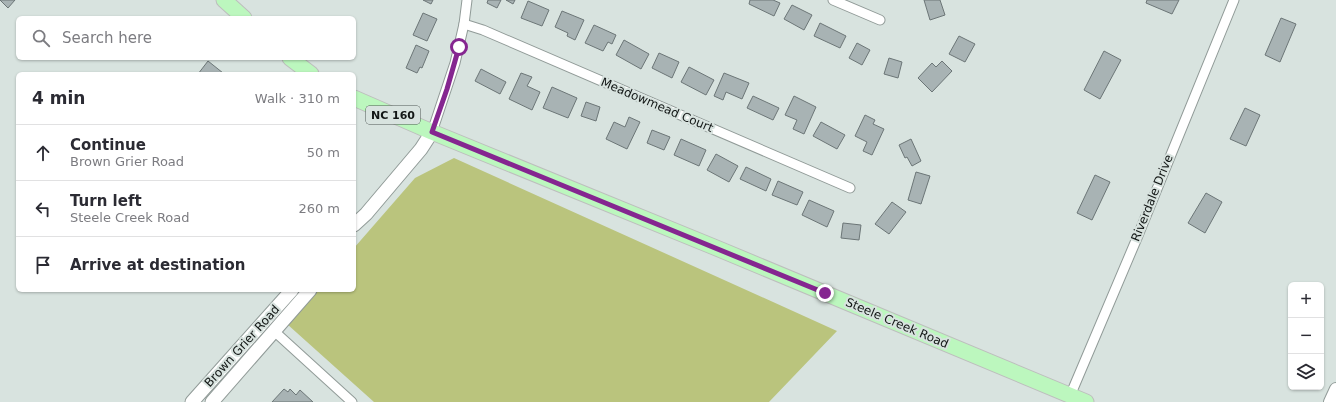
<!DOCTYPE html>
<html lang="en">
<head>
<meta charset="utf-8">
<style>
  :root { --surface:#fff; --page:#f2f2f3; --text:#2b2b33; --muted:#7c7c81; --line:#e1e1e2 }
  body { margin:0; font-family:"DejaVu Sans",sans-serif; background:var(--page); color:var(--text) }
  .controls { position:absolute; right:12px; bottom:12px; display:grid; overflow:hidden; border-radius:6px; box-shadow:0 1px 3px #0004 }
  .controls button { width:36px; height:36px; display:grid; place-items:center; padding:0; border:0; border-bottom:1px solid var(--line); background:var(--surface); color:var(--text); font:20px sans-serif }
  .stop { position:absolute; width:12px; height:12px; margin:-9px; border:3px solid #852690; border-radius:50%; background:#fff }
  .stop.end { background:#852690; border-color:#fff; box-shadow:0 1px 4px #0008 }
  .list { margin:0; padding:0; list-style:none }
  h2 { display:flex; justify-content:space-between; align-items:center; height:52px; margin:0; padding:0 16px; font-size:17px }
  h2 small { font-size:13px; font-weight:400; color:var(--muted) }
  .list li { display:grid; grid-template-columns:26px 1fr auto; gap:12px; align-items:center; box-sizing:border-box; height:56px; padding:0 16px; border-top:1px solid var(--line) }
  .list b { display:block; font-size:15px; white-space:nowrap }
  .list p { margin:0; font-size:13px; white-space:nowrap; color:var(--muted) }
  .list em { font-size:13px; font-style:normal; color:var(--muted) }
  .icon { flex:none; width:22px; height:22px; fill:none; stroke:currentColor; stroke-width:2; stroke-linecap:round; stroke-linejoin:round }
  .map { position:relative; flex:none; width:1336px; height:402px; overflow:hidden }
  .search { position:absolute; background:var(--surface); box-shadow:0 1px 3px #0004; left:16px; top:16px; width:340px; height:44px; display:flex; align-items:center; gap:10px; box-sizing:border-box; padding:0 14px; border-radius:6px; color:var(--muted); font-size:15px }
  .panel { position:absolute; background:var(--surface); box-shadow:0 1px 3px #0004; left:16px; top:72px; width:340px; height:220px; border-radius:6px }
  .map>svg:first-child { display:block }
</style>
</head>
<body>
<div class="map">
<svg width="1336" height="402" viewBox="0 0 1336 402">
  <rect width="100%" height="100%" fill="#d8e3df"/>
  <polygon fill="#bac47d" points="454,158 837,331 769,402 374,402 287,324 317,290 354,290 354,248 415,178"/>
  <g fill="#a8b3b4" stroke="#6c7677">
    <polygon points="0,0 15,0 8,8"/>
    <polygon points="423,0 433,0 431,4"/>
    <polygon points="488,0 501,0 497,8 487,3"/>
    <polygon points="506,0 515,0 513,4"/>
    <polygon points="750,0 773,0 780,3 774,16 749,4"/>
    <polygon points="924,0 940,0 945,15 930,20"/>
    <polygon points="1147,0 1179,0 1172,14 1146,3"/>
    <polygon points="528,1 549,10 542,26 521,18"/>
    <polygon points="792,5 812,15 804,30 784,19"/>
    <polygon points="562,11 584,20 575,40 567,36 568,33 555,27"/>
    <polygon points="423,13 437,19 427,41 413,35"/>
    <polygon points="1281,18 1296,24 1280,62 1265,55"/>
    <polygon points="820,23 846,36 840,48 814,36"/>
    <polygon points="594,25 616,35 612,44 608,42 603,51 585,43"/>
    <polygon points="959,36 975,44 965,62 949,54"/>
    <polygon points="624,40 649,54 641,69 616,55"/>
    <polygon points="857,43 870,50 862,65 849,58"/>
    <polygon points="416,45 429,51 422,68 420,67 417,73 406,68"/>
    <polygon points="1104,51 1121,60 1100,99 1084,90"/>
    <polygon points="659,53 679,62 672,78 652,68"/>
    <polygon points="889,58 902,62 898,78 884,74"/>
    <polygon points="208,61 223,73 222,74 198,74"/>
    <polygon points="942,61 952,71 932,92 918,78 932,63 936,67"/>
    <polygon points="689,67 714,80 706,95 681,82"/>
    <polygon points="481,69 506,82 500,94 475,81"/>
    <polygon points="521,73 532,77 527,86 540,92 532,110 509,99"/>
    <polygon points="724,73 749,83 742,99 726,92 723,100 714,96"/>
    <polygon points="552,87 577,98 568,118 543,108"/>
    <polygon points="753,96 779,108 773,120 747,108"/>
    <polygon points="794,96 816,107 804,134 793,129 797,120 785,115"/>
    <polygon points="586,102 600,107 596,121 581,116"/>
    <polygon points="1245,108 1260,115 1246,146 1230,139"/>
    <polygon points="865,115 875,120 873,124 884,129 872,155 863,151 867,142 855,136"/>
    <polygon points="629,117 640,122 627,149 606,139 614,122 625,127"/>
    <polygon points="821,122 845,135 837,149 813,136"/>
    <polygon points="652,130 670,137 664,150 647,143"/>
    <polygon points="681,139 706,150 699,166 674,155"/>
    <polygon points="911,139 921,161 912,166 907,157 905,158 899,145"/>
    <polygon points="716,154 738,166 729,182 707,170"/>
    <polygon points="746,167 771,179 766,191 740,179"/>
    <polygon points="916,172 930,176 921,204 908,200"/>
    <polygon points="1095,175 1110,182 1092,220 1077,213"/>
    <polygon points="778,181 803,192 797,205 772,195"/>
    <polygon points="1206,193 1222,202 1205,233 1188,223"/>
    <polygon points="809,200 834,211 827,227 802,215"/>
    <polygon points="892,202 906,212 889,234 875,224"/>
    <polygon points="843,223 861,225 859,240 841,238"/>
    <polygon points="284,389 288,392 290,389 296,395 300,390 313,402 272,402"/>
  </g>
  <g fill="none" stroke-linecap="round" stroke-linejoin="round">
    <defs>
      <g id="minor">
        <polyline points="833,0 880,20"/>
        <polyline points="464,24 483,30 850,188"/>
        <polyline points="432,132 455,63 464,24 467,0"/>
        <polyline points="274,331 352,402"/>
        <polyline points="1070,396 1137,238 1234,0"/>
      </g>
      <polyline id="tertiary" points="1330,402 1336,389"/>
      <g id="secondary">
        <polyline points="354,225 366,214 421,149 432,132"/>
        <polyline points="192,402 292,290"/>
        <polyline points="212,402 310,290"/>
      </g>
      <g id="primary">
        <polyline points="224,0 244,18"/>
        <polyline points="290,58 311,74"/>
        <polyline points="354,98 432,132 714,247 1086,402"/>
      </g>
    </defs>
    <use href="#minor" stroke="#919b98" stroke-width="11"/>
    <use href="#tertiary" stroke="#919b98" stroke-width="14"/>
    <use href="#secondary" stroke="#919b98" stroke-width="15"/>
    <use href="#primary" stroke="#bdbebd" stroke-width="17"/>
    <use href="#minor" stroke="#fff" stroke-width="9"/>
    <use href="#tertiary" stroke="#fff" stroke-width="12"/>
    <use href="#secondary" stroke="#fff" stroke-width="13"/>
    <use href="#primary" stroke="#bcf7be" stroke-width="15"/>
  </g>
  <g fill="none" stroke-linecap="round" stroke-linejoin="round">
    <polyline stroke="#852690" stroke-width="5" points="459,47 447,89 432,132 825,293"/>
  </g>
  <g text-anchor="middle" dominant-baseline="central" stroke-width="4" stroke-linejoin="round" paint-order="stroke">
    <rect fill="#d8e3df" stroke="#4d5452" stroke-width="1" x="366" y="106" width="54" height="18" rx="3"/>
    <g font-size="11" font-weight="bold" fill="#121615">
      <text x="393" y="115">NC 160</text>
    </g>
    <g font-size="12" fill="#121615" stroke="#d8e3df">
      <text transform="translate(657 105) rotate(23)">Meadowmead Court</text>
      <text transform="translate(1152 198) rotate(-68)">Riverdale Drive</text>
      <text transform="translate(897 323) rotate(23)">Steele Creek Road</text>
      <text transform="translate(242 346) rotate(-48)">Brown Grier Road</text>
    </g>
  </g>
</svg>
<div class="controls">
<button>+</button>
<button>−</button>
<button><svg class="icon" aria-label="layers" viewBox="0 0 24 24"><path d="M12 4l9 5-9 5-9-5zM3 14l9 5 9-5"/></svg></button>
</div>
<div class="stop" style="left:459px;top:47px"></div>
<div class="stop end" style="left:825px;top:293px"></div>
<div class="search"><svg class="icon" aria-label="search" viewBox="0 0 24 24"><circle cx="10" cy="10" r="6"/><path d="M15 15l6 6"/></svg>Search here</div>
<section class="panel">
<h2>4 min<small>Walk · 310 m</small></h2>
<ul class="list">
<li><svg class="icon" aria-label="ahead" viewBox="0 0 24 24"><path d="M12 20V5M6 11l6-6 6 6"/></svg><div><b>Continue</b><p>Brown Grier Road</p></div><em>50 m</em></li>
<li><svg class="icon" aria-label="left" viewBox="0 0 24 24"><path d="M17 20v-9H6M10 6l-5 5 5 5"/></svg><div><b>Turn left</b><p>Steele Creek Road</p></div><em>260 m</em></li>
<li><svg class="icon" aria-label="arrive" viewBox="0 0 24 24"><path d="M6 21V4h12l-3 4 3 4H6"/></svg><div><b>Arrive at destination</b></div></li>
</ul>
</section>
</div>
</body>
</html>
